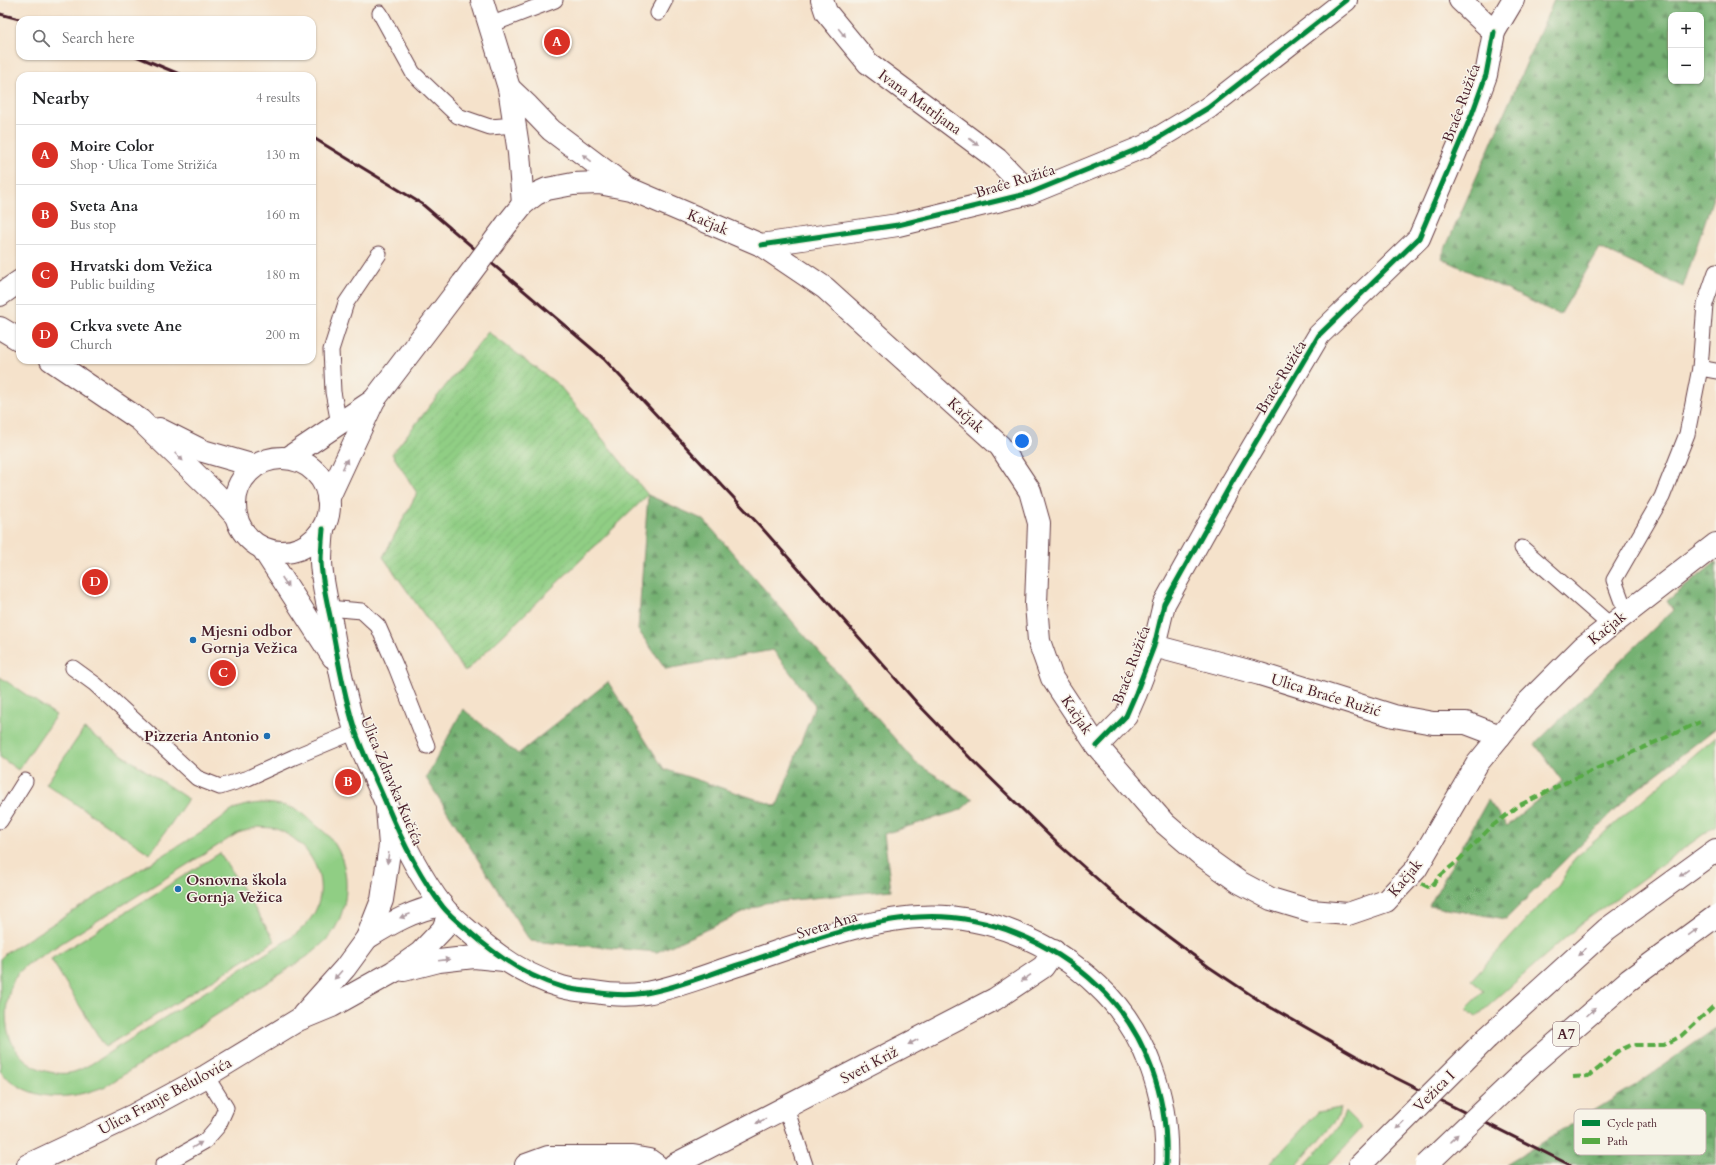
<!DOCTYPE html>
<html lang="en">
<head>
<meta charset="utf-8">
<style>
  :root { --surface:#fff; --page:#f6f6f6; --text:#202124; --muted:#757577; --line:#e0e0e0; --accent:#d93025 }
  body { margin:0; font-family:Cardo,serif; background:var(--page); color:var(--text) }
  .controls { position:absolute; right:12px; top:12px; display:grid; overflow:hidden; border-radius:8px; box-shadow:0 1px 3px #0004 }
  .controls button { width:36px; height:36px; display:grid; place-items:center; padding:0; border:0; border-bottom:1px solid var(--line); background:var(--surface); color:var(--text); font:20px sans-serif }
  .you { position:absolute; left:1022px; top:441px; width:14px; height:14px; margin:-10px; border:3px solid #fff; border-radius:50%; background:#1a73e8; box-shadow:0 0 0 6px #1a73e833 }
  .badge { display:grid; place-items:center; width:26px; height:26px; border-radius:50%; background:var(--accent); color:#fff; font-size:13px; font-weight:700 }
  .pin { position:absolute; translate:-50% -50%; border:2px solid #fff; box-shadow:0 1px 4px #0006 }
  .list { margin:0; padding:0; list-style:none }
  h2 { display:flex; justify-content:space-between; align-items:center; height:52px; margin:0; padding:0 16px; font-size:17px }
  h2 small { font-size:13px; font-weight:400; color:var(--muted) }
  .list li { display:grid; grid-template-columns:26px 1fr auto; gap:12px; align-items:center; box-sizing:border-box; height:60px; padding:0 16px; border-top:1px solid var(--line) }
  .list b { display:block; font-size:15px; white-space:nowrap }
  .list p { margin:0; font-size:13px; white-space:nowrap; color:var(--muted) }
  .list em { font-size:13px; font-style:normal; color:var(--muted) }
  .icon { flex:none; width:22px; height:22px; fill:none; stroke:currentColor; stroke-width:2; stroke-linecap:round; stroke-linejoin:round }
  .map { position:relative; flex:none; width:1716px; height:1165px; overflow:hidden }
  .search { position:absolute; background:var(--surface); box-shadow:0 1px 3px #0004; left:16px; top:16px; width:300px; height:44px; display:flex; align-items:center; gap:10px; box-sizing:border-box; padding:0 14px; border-radius:12px; color:var(--muted); font-size:15px }
  .panel { position:absolute; background:var(--surface); box-shadow:0 1px 3px #0004; left:16px; top:72px; width:300px; height:292px; border-radius:12px }
  .map>svg:first-child { display:block }
</style>
</head>
<body>
<div class="map">
<svg width="1716" height="1165" viewBox="0 0 1716 1165">
  <defs>
    <pattern id="forest-firs" width="22" height="20" patternUnits="userSpaceOnUse"><rect width="22" height="20" fill="#74b172"/><path d="M5 1l3.5 6h-7zM16 11l3.5 6h-7z" fill="#618f5e"/></pattern>
    <pattern id="garden-furrows" width="10" height="10" patternUnits="userSpaceOnUse"><rect width="10" height="10" fill="#90ce84"/><path d="M-1 1l2-2M0 10L10 0M9 11l2-2" fill="none" stroke="#7eb072"/></pattern>
  </defs>
  <rect width="100%" height="100%" fill="#f7f3e8"/>
  <filter id="ink" filterUnits="userSpaceOnUse"><feTurbulence type="fractalNoise" baseFrequency=".025" numOctaves="2"/><feDisplacementMap in="SourceGraphic" scale="8" xChannelSelector="R" yChannelSelector="G"/><feConvolveMatrix kernelMatrix="1 2 1 2 8 2 1 2 1" color-interpolation-filters="sRGB"/></filter>
  <filter id="wash" filterUnits="userSpaceOnUse"><feTurbulence type="fractalNoise" baseFrequency=".012" numOctaves="4" result="noise"/><feDisplacementMap in="SourceGraphic" scale="16" xChannelSelector="R" yChannelSelector="G"/><feGaussianBlur stdDeviation="0.9" result="paint"/><feColorMatrix in="noise" values="0 0 0 0 0 0 0 0 0 0 0 0 0 0 0 0 0 1.4 0 .05"/><feComposite in="paint" operator="in"/></filter>
  <g filter="url(#wash)">
    <rect width="100%" height="100%" fill="#f5e2cb"/>
    <g fill="#90ce84" stroke="#6d7658" fill-rule="evenodd">
      <polygon points="0,677 56,715 18,770 0,757"/>
      <polygon points="84,729 188,799 150,854 46,784"/>
      <polygon points="1716,736 1716,825 1582,923 1476,1017 1466,1009 1484,991 1471,980 1559,885 1575,858"/>
      <path d="M264,803c10,1 23,2 33,7 7,3 13,10 19,15 5,5 12,9 16,15 19,25 18,64 2,90 -5,10 -18,18 -26,26l-202,130c-38,15 -76,17 -106,-15v-112l6,-6 206,-128c20,-15 26,-21 52,-22zM258,827c6,1 13,0 18,2 31,11 53,46 41,78 -5,13 -15,22 -25,30l-201,127c-6,3 -11,6 -17,8 -11,3 -26,1 -36,-4 -36,-17 -38,-59 -23,-91 3,-5 9,-9 13,-13l210,-131z"/>
      <polygon points="220,853 275,941 105,1047 51,959"/>
      <polygon points="1340,1108 1338,1117 1297,1165 1269,1165 1318,1112"/>
      <polygon points="1345,1111 1362,1128 1328,1165 1305,1165 1339,1127"/>
    </g>
    <g fill="url(#forest-firs)" stroke="#5f684e" fill-rule="evenodd">
      <path d="M1554,0h162v189l-33,98 -83,-39 -40,67 -119,-57zM1671,15h30v66h-30z"/>
      <polygon points="648,495 704,520 916,763 973,799 961,810 884,834 891,890 765,903 657,952 530,941 426,778 463,709 518,754 608,682 664,769 777,806 815,705 773,650 666,669 638,630"/>
      <polygon points="1716,562 1716,728 1631,794 1506,919 1429,906 1488,800 1507,826 1562,781 1535,744 1673,610 1667,601"/>
      <polygon points="1716,1028 1716,1165 1506,1165 1634,1086"/>
    </g>
    <polygon fill="url(#garden-furrows)" stroke="#6d7658" points="488,332 559,385 648,495 465,672 383,557 417,493 392,454"/>
  </g>
  <g filter="url(#ink)">
    <g fill="none" stroke-linecap="round" stroke-linejoin="round">
      <defs>
        <g id="service">
          <polyline points="380,13 413,73 458,116 490,127 515,125"/>
          <polyline points="658,13 665,0"/>
          <polyline points="490,25 555,0"/>
          <polyline points="1700,368 1705,304 1716,272"/>
          <polyline points="339,424 333,392 331,350 346,303 379,254"/>
          <polyline points="1522,548 1610,625"/>
          <polyline points="328,608 362,611 378,626 396,667 427,746"/>
          <polyline points="1626,613 1614,580 1662,497 1687,434 1700,368 1716,371"/>
          <polyline points="73,668 95,684 197,778 220,787 248,778 294,757 356,731"/>
          <polyline points="0,821 25,781"/>
          <polyline points="786,1108 805,1165"/>
          <polyline points="163,1165 205,1141 218,1126 226,1108 206,1076"/>
        </g>
        <g id="minor">
          <polyline points="822,0 826,12 868,63 997,159 1030,193"/>
          <polyline points="1460,0 1494,32 1513,0"/>
          <polyline points="761,245 898,225 1030,193 1145,146 1208,108 1346,0"/>
          <polyline points="0,295 20,281"/>
          <polyline points="1154,646 1260,674 1394,716 1433,723 1466,723 1500,736"/>
          <polyline points="1097,746 1126,716 1136,693 1154,646 1164,604 1231,484 1319,335 1419,238 1472,114 1486,75 1494,32"/>
          <path d="M367,938c24,-15 47,-28 75,-33"/>
          <polyline points="404,970 439,961 474,957 504,960"/>
          <polyline points="303,1015 345,968 367,938 382,900 390,845 387,809"/>
          <polyline points="28,1165 134,1115 206,1076 298,1020 332,1006 393,972 420,953 443,929 449,914"/>
          <polyline points="526,1165 548,1157 632,1157 649,1160 656,1165"/>
          <polyline points="674,1165 995,999 1043,967 1054,951"/>
        </g>
        <g id="tertiary">
          <path d="M323,529c-1,11 -2,23 -2,33 1,20 6,40 10,59 6,36 13,74 24,109 8,25 21,49 31,73 15,36 33,73 57,104 8,10 19,18 29,27 26,23 55,43 90,53 10,3 21,4 32,5 18,3 35,4 52,1 33,-6 63,-19 95,-29 54,-18 121,-44 178,-47 65,-4 132,24 179,69 49,46 71,113 68,179"/>
          <polyline points="263,549 333,657"/>
        </g>
        <g id="secondary">
          <polyline points="482,0 509,88 519,153 523,204"/>
          <polyline points="509,88 528,106 551,130 624,185"/>
          <polyline points="507,224 523,204 536,194 547,189 573,184 599,183 630,189 761,245 825,288 1000,446 1030,491 1039,523 1036,604 1039,641 1052,678 1097,746 1164,823 1200,854 1239,882 1271,899 1311,911 1348,914 1386,901 1416,869 1477,764 1527,703 1583,647 1716,544"/>
          <polyline points="0,328 20,340"/>
          <polyline points="51,360 140,420 215,493 235,515"/>
          <polyline points="159,429 203,451 255,466"/>
          <circle cx="282" cy="505" r="47"/>
          <polyline points="288,458 374,400"/>
          <polyline points="328,499 374,400 463,283"/>
        </g>
        <g id="trunk">
          <polyline points="1487,1038 1607,929 1716,850"/>
          <polyline points="1360,1165 1381,1144"/>
        </g>
      </defs>
      <use href="#service" stroke="#643c43" stroke-width="17"/>
      <use href="#minor" stroke="#643c43" stroke-width="24"/>
      <use href="#tertiary" stroke="#643c43" stroke-width="24"/>
      <use href="#secondary" stroke="#643c43" stroke-width="24"/>
      <use href="#trunk" stroke="#643c43" stroke-width="24"/>
      <use href="#service" stroke="#fff" stroke-width="15"/>
      <use href="#minor" stroke="#fff" stroke-width="22"/>
      <use href="#tertiary" stroke="#fff" stroke-width="22"/>
      <use href="#secondary" stroke="#fff" stroke-width="22"/>
      <use href="#trunk" stroke="#fff" stroke-width="22"/>
      <g stroke="#4a1f2b" stroke-width="3">
        <polyline points="0,14 23,20"/>
        <polyline points="136,56 184,76"/>
        <polyline points="312,137 422,204 604,359 762,528 918,704 973,761 1059,845 1130,908 1209,967 1263,1003 1388,1074 1570,1165"/>
      </g>
      <defs>
        <polyline id="secondary-bridge" points="463,283 507,224"/>
        <g id="trunk-bridge">
          <polyline points="1381,1144 1487,1038"/>
          <polyline points="1426,1165 1532,1064 1629,980 1716,916"/>
        </g>
      </defs>
      <use href="#secondary-bridge" stroke="#643c43" stroke-width="24" stroke-linecap="butt"/>
      <use href="#trunk-bridge" stroke="#643c43" stroke-width="24" stroke-linecap="butt"/>
      <use href="#secondary-bridge" stroke="#fff" stroke-width="22"/>
      <use href="#trunk-bridge" stroke="#fff" stroke-width="22"/>
      <g stroke="#57aa44" stroke-width="4" stroke-dasharray="8 4" stroke-linecap="butt">
        <polyline points="1422,884 1430,888 1440,876 1460,859 1492,826 1520,805 1569,781 1700,722"/>
        <polyline points="1573,1077 1588,1076 1598,1069 1618,1051 1631,1045 1664,1045 1681,1036 1716,1004"/>
      </g>
      <defs>
        <g id="cycleway">
          <polyline points="761,245 898,225 1030,193 1145,146 1208,108 1346,0"/>
          <path d="M323,529c-1,11 -2,23 -2,33 1,20 6,40 10,59 6,36 13,74 24,109 8,25 21,49 31,73 15,36 33,73 57,104 8,10 19,18 29,27 26,23 55,43 90,53 10,3 21,4 32,5 18,3 35,4 52,1 33,-6 63,-19 95,-29 54,-18 121,-44 178,-47 65,-4 132,24 179,69 49,46 71,113 68,179"/>
          <polyline points="1097,746 1126,716 1136,693 1154,646 1164,604 1231,484 1319,335 1419,238 1472,114 1486,75 1494,32"/>
        </g>
      </defs>
      <use href="#cycleway" stroke="#f7f3e8" stroke-width="8"/>
      <use href="#cycleway" stroke="#00873e" stroke-width="5"/>
    </g>
    <defs><path id="oneway-solid" d="M-6-.8H1V-3.2L6.5 0L1 3.2V.8H-6Z"/></defs>
    <g fill="#ae9aa0">
      <use href="#oneway-solid" transform="translate(842 33) rotate(51)"/>
      <use href="#oneway-solid" transform="translate(974 142) rotate(37)"/>
      <use href="#oneway-solid" transform="translate(587 158) rotate(-142)"/>
      <use href="#oneway-solid" transform="translate(179 457) rotate(44)"/>
      <use href="#oneway-solid" transform="translate(345 464) rotate(-65)"/>
      <use href="#oneway-solid" transform="translate(285 582) rotate(57)"/>
      <use href="#oneway-solid" transform="translate(388 858) rotate(98)"/>
      <use href="#oneway-solid" transform="translate(1684 873) rotate(144)"/>
      <use href="#oneway-solid" transform="translate(405 916) rotate(159)"/>
      <use href="#oneway-solid" transform="translate(1693 932) rotate(-36)"/>
      <use href="#oneway-solid" transform="translate(1582 952) rotate(138)"/>
      <use href="#oneway-solid" transform="translate(444 960) rotate(-7)"/>
      <use href="#oneway-solid" transform="translate(338 975) rotate(132)"/>
      <use href="#oneway-solid" transform="translate(1026 978) rotate(146)"/>
      <use href="#oneway-solid" transform="translate(1591 1012) rotate(-41)"/>
      <use href="#oneway-solid" transform="translate(913 1042) rotate(152)"/>
      <use href="#oneway-solid" transform="translate(761 1121) rotate(153)"/>
      <use href="#oneway-solid" transform="translate(1400 1125) rotate(135)"/>
      <use href="#oneway-solid" transform="translate(1454 1138) rotate(-44)"/>
      <use href="#oneway-solid" transform="translate(197 1145) rotate(-31)"/>
    </g>
  </g>
  <g fill="#1f6fb2" stroke="#f7f3e8" stroke-width="1.5">
    <circle cx="193" cy="640" r="4"/>
    <circle cx="267" cy="736" r="4"/>
    <circle cx="178" cy="889" r="4"/>
  </g>
  <g text-anchor="middle" dominant-baseline="central" stroke-width="3" stroke-linejoin="round" paint-order="stroke">
    <rect fill="#f7f3e8" stroke="#7e5f64" stroke-width="1" x="1553" y="1022" width="26" height="24" rx="3"/>
    <g font-size="14" font-weight="bold" fill="#4a1f2b">
      <text x="1566" y="1034">A7</text>
    </g>
    <g font-size="15" fill="#4a1f2b" stroke="#f7f3e8">
      <text transform="translate(920 102) rotate(36)">Ivana Matrljana</text>
      <text transform="translate(1461 103) rotate(-70)">Braće Ružića</text>
      <text transform="translate(1015 181) rotate(-17)">Braće Ružića</text>
      <text transform="translate(708 222) rotate(23)">Kačjak</text>
      <text transform="translate(1281 377) rotate(-59)">Braće Ružića</text>
      <text transform="translate(966 415) rotate(43)">Kačjak</text>
      <text transform="translate(1607 628) rotate(-39)">Kačjak</text>
      <text transform="translate(1131 665) rotate(-70)">Braće Ružića</text>
      <text transform="translate(1326 695) rotate(17)">Ulica Braće Ružić</text>
      <text transform="translate(1077 715) rotate(56)">Kačjak</text>
      <text transform="translate(392 781) rotate(67)">Ulica Zdravka Kučića</text>
      <text transform="translate(1405 878) rotate(-50)">Kačjak</text>
      <text transform="translate(827 925) rotate(-17)">Sveta Ana</text>
      <text transform="translate(869 1065) rotate(-28)">Sveti Križ</text>
      <text transform="translate(1434 1091) rotate(-45)">Vežica I</text>
      <text transform="translate(165 1096) rotate(-28)">Ulica Franje Belulovića</text>
    </g>
    <g font-size="15" font-weight="bold" fill="#4a1f2b" stroke="#f7f3e8" text-anchor="start">
      <text x="201" y="631">Mjesni odbor<tspan x="201" dy="17">Gornja Vežica</tspan></text>
      <text x="259" y="736" text-anchor="end">Pizzeria Antonio</text>
      <text x="186" y="880">Osnovna škola<tspan x="186" dy="17">Gornja Vežica</tspan></text>
    </g>
  </g>
  <rect x="1574" y="1109" width="132" height="46" rx="6" fill="#f7f3e8" stroke="#c3b3af" stroke-width="1"/>
  <rect x="1582" y="1120" width="18" height="6" fill="#00873e"/>
  <rect x="1582" y="1138" width="18" height="6" fill="#57aa44"/>
  <g font-size="11" fill="#4a1f2b">
    <text x="1607" y="1127">Cycle path</text>
    <text x="1607" y="1145">Path</text>
  </g>
</svg>
<div class="controls">
<button>+</button>
<button>−</button>
</div>
<div class="you"></div>
<div class="pin badge" style="left:557px;top:42px">A</div>
<div class="pin badge" style="left:348px;top:782px">B</div>
<div class="pin badge" style="left:223px;top:673px">C</div>
<div class="pin badge" style="left:95px;top:582px">D</div>
<div class="search"><svg class="icon" aria-label="search" viewBox="0 0 24 24"><circle cx="10" cy="10" r="6"/><path d="M15 15l6 6"/></svg>Search here</div>
<section class="panel">
<h2>Nearby<small>4 results</small></h2>
<ul class="list">
<li><span class="badge">A</span><div><b>Moire Color</b><p>Shop · Ulica Tome Strižića</p></div><em>130 m</em></li>
<li><span class="badge">B</span><div><b>Sveta Ana</b><p>Bus stop</p></div><em>160 m</em></li>
<li><span class="badge">C</span><div><b>Hrvatski dom Vežica</b><p>Public building</p></div><em>180 m</em></li>
<li><span class="badge">D</span><div><b>Crkva svete Ane</b><p>Church</p></div><em>200 m</em></li>
</ul>
</section>
</div>
</body>
</html>
